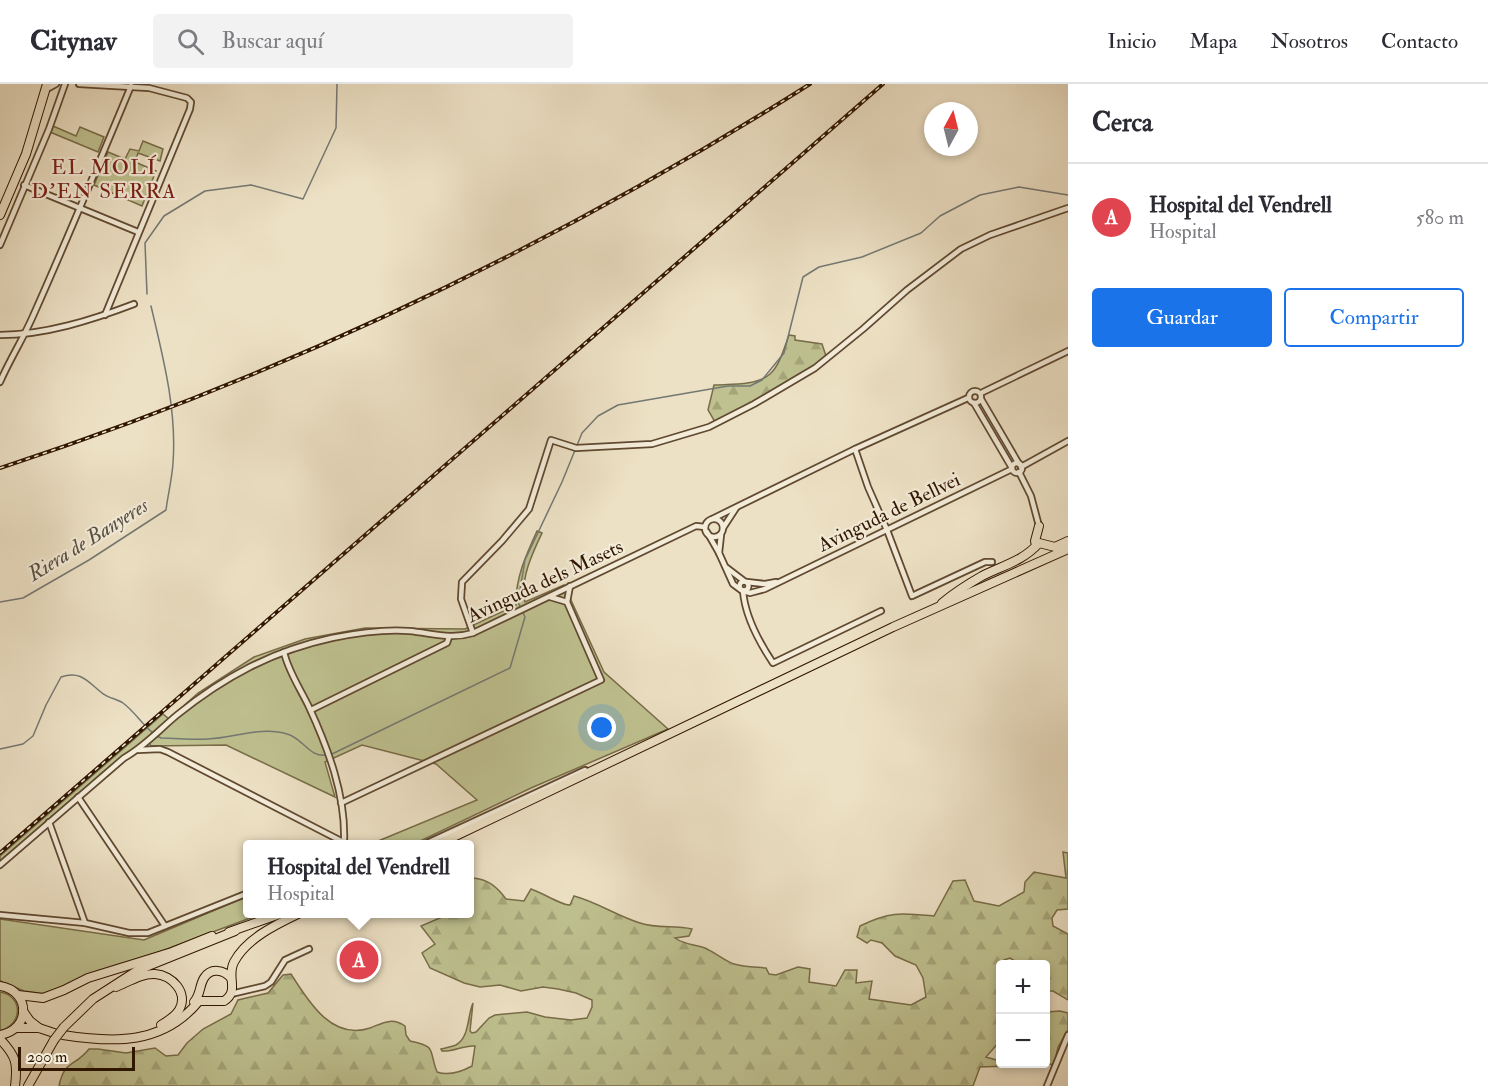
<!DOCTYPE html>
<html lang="es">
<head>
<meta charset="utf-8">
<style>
  :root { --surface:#fff; --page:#f2f2f3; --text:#2b2b33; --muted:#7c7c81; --line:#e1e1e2; --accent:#1a73e8 }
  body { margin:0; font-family:"IM FELL Double Pica",serif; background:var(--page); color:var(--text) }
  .controls { position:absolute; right:18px; bottom:18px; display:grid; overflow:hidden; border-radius:6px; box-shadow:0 3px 9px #0003 }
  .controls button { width:54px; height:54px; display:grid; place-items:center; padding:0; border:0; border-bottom:2px solid var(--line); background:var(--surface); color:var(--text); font:30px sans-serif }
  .compass { position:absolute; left:924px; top:18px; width:54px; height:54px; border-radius:50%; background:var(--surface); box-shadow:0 3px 9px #0003; rotate:7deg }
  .scale { position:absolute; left:18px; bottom:15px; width:117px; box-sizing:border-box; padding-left:6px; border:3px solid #311600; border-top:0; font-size:16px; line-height:21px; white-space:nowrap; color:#311600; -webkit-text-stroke:4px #f3ecd9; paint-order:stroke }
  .you { position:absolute; left:602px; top:644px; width:21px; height:21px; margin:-15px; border:4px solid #fff; border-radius:50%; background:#1a73e8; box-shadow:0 0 0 9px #1a73e833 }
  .badge { display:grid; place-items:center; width:39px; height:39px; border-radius:50%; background:var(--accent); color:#fff; font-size:20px; font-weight:700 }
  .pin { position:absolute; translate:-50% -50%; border:3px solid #fff; box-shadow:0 2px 6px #0006 }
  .popup { position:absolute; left:243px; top:756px; width:231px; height:78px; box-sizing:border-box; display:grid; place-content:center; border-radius:6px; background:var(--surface); filter:drop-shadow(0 2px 4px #0005); font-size:20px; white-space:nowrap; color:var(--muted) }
  .popup b { font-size:22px; color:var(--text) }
  .popup::after { content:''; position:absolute; left:50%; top:100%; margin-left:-12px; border:12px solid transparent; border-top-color:var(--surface) }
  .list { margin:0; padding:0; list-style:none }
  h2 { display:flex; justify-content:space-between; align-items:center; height:78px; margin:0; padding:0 24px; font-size:26px }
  h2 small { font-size:20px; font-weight:400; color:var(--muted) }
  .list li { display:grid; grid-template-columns:39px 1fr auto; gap:18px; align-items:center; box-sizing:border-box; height:108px; padding:0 24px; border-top:2px solid var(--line) }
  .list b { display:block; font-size:22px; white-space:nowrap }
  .list p { margin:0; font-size:20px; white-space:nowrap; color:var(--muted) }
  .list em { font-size:20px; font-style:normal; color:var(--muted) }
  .actions { display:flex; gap:12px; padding:18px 24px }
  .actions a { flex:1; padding:14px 0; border:2px solid var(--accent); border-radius:6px; text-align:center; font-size:21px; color:var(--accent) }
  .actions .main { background:var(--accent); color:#fff }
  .icon { flex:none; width:33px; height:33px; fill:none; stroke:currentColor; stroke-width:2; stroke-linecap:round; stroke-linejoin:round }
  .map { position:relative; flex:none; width:1068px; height:1002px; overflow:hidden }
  header { display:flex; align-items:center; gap:36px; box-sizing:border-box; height:84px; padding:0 30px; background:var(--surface); border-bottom:2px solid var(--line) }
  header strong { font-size:28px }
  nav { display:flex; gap:33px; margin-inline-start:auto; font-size:21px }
  .search { width:420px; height:54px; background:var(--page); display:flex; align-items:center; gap:15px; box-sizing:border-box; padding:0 21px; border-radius:6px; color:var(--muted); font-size:22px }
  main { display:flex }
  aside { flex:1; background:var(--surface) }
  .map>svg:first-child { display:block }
</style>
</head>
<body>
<header>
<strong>Citynav</strong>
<div class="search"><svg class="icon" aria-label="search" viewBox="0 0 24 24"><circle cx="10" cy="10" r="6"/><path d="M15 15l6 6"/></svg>Buscar aquí</div>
<nav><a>Inicio</a><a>Mapa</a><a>Nosotros</a><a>Contacto</a></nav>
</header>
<main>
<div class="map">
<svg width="1068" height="1002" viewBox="0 0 1068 1002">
  <defs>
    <pattern id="forest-firs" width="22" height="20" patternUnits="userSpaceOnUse" patternTransform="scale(1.5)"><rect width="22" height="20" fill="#bfc190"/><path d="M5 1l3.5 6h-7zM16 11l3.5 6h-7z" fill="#a5a57a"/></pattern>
  </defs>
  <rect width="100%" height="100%" fill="#ede1c5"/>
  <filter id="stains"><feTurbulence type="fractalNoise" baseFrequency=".00333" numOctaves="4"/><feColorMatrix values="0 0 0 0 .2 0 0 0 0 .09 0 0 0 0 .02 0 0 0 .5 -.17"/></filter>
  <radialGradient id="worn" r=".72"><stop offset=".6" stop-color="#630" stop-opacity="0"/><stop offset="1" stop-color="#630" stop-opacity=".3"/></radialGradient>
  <g fill="#bfc190" stroke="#786c48" stroke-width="1.5">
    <polygon points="53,42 76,52 80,43 104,53 98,68 50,48"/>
    <polygon points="143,57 163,65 160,77 138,69 135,78 156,87 142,122 94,101 108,68 125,75 130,65 139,67"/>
    <path d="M537,447l5,2c-10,21 -22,46 -17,69l39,-17 40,87 64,57 -137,59 -117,56h-43l106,-44 -41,-36 -74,-19 -37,17 10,35 -109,-52 -75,1 -4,-7 -27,19 -120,103v-5l163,-142 6,5 29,-26 56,-36 51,-18 60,-11 100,1 51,-24c-1,-26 10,-50 21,-74z"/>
    <polygon points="248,812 248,830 261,830 159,868 97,887 46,910 24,907 2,898 0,896 0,835 144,856"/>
    <path d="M0,908c23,4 23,31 2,38h-2z"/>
  </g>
  <g fill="url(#forest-firs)" stroke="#786c48" stroke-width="1.5">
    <path d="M789,251l6,1v4l27,4 4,12c-33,27 -73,47 -111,66l-7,-12 6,-25c16,-1 43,1 56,-11 10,-9 14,-26 19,-39z"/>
    <path d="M1063,768l5,1v56l-11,1 -5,8 1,8 15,8v66l-15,-9h-7v-27h-26l-10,-6 -6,2 2,4h-6v77l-14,16 14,4v3l8,2 -28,1 -7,19h-914c5,-26 16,-19 30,-37h9l28,4 29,-5 11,8 12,-1 9,-12 16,-14 28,-15 7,-14 30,-7 15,-18 8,-1c17,27 41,67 79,54 13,-5 22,-11 35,-2l1,9 4,6c28,6 18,8 27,31 12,4 24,0 35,-6l3,-20c-12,-1 -21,6 -33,5l-1,-2c4,-1 10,-2 15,-4 14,-8 11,-29 17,-42l-3,28 2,2 4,-1 13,-14 6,-3 32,-3 18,5 26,3 16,-2 5,-11v-7l-16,-7 -18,-4 -15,-2 -22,4 -21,-6 -20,2 -16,-4 -34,-15 -8,-15 13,-9 -14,-18 28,-12h21v-32l3,-4c15,1 24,9 33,21l18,2 7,-12c10,3 32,17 39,16l4,-9c23,6 43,20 66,27 18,6 34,2 52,6l-3,7 -14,2c10,7 19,6 30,10 9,4 22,14 29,16 10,3 22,3 32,4l3,6 7,1 22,-8 12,2 -1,13 27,4 9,-16h12l-1,13 16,-2 -3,18 42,6 15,-8 -3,-19 -7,-13 -21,-9 -13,-13 -11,-3 -4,3 -10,-6 3,-11c30,-15 42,-13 74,-10l19,-35 12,-1 9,21 25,5 25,-14 1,-10 9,-10 32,6z"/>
    <polygon points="1060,927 1068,929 1068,946 1058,963 1054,982 1046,978 1046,928"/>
  </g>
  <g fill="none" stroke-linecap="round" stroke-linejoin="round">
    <g stroke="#747873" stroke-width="1.5">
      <polyline points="147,210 145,159 164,132 205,107 251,101 303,115 336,44 337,0"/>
      <path d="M0,518l23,-4 66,-38 77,-50c2,-16 6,-31 7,-47 4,-53 -10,-106 -22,-157"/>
      <path d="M157,652l4,2c16,0 31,2 47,1 25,-1 54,-13 79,-5 16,4 22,24 40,21"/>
      <path d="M0,665l23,-5 10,-8 13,-31 15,-28c20,-7 27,5 41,16 6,5 15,6 21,10 11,8 19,21 30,30"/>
      <polyline points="332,670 510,584 525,533 518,518 525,476 562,398 582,349 598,332 618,321 728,302 750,302 762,296 784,269 803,193 819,183 862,173 921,149 940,132 980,111 1019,103 1068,111"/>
    </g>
    <defs>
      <g id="minor">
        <polyline points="79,0 149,4 187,14 191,18 190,25 105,231"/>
        <polyline points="45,6 56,0"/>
        <polyline points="24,101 138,148"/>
        <polyline points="0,161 49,45 65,0"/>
        <path d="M0,251c45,0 92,-15 134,-31"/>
        <path d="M0,298c10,-23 23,-43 33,-66 34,-76 66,-153 98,-230"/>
        <circle cx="975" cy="313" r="6"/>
        <polyline points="981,309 1068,267"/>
        <polyline points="981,315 1019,380"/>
        <polyline points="974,319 1012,384"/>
        <polyline points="855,365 868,403 887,446 912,512 985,478 992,478"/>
        <circle cx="1017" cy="384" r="5"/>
        <polyline points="1021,383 1068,357"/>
        <polyline points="1019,388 1031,412 1039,442"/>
        <polyline points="712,435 855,365 968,314"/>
        <circle cx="714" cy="444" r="9"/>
        <polyline points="723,444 736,424"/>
        <polyline points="707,448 719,469 733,500 741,506"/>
        <polyline points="719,469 721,451"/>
        <polyline points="727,484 744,497"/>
        <circle cx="744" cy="502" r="4.5"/>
        <polyline points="747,498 765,500 776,498"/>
        <path d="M743,507c2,25 16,51 30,72l108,-52"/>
        <polyline points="744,507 750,509 765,505 1012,385"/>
        <polyline points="550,513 567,518"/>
        <polyline points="473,549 461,515 462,498 502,457 529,425 551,356 576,364 652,360 709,343 754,320 815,284 863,245 907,206 961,165 990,151 1068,124"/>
        <path d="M284,568c4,19 17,38 25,55 19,41 37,89 35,135"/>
        <polyline points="311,626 447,559 449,553"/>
        <polyline points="138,666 160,665 168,668 347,760"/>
        <polyline points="78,713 165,842"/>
        <polyline points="341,719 601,596 567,518 570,502"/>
        <polyline points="49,738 85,839"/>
        <polyline points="425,760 585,686"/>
        <path d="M0,781l124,-107c20,-11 35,-28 53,-43 47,-38 95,-64 155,-77 25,-5 51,-9 77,-7 23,2 41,9 64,2l223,-107 9,1"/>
        <polyline points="0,831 85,839 129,849 148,849 248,809"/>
        <polyline points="231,910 265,902 271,898 285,876 309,865"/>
        <polyline points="1047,1002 1068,951"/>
      </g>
      <g id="primary">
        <polyline points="0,131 26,70 47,0"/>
        <polyline points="1036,461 1035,457 1039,442"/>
        <path d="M942,519c12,-10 26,-19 40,-27 22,-11 41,-15 57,-33l16,4 13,-6"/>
        <polyline points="439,760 893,543 1068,465"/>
        <polyline points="229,848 280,830"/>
        <path d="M0,902c31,5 31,44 0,49"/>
        <path d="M116,903c12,-5 26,-14 39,-13 17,1 34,19 24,36 -3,5 -13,12 -18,15"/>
        <polyline points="18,911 43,914 64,906 88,894 172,868 212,852"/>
        <path d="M194,918c7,-8 5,-16 10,-24 7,-11 20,-8 27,0"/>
        <polyline points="23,927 30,937 39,944"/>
        <polyline points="16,944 39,944 54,949"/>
        <path d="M63,951c51,8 100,10 136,-34h25c16,-10 2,-24 10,-39 12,-23 41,-37 64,-48"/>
      </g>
      <g id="trunk">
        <polyline points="64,943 93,915 138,886 235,847"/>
        <path d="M0,955c16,17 18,24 15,47"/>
        <polyline points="28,1002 54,956"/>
      </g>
    </defs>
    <use href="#minor" stroke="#604931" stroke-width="8"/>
    <use href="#primary" stroke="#311600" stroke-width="10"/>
    <use href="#trunk" stroke="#311600" stroke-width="10"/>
    <use href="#minor" stroke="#f3ecd9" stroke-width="4.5"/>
    <use href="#primary" stroke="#ede1c5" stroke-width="8"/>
    <use href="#trunk" stroke="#ede1c5" stroke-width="8"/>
    <defs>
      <g id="rail">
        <path d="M0,384c287,-94 555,-223 810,-384"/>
        <polyline points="0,769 883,0"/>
      </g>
    </defs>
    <use href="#rail" stroke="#311600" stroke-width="4"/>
    <use href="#rail" stroke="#f3ecd9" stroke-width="1.5" stroke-dasharray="4.5" stroke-linecap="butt"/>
    <defs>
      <polyline id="trunk-bridge" points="54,956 64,943"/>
    </defs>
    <use href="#trunk-bridge" stroke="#311600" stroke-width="10" stroke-linecap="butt"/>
    <use href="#trunk-bridge" stroke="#ede1c5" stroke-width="8"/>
  </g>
  <g text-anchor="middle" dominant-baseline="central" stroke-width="4.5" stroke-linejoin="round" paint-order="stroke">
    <g font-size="20" fill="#311600" stroke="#f3ecd9">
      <text transform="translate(889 428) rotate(-26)">Avinguda de Bellvei</text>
      <text transform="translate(545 497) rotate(-25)">Avinguda dels Masets</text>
    </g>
    <g font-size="21" letter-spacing="1.5" fill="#7a1f14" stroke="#f3ecd9">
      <text x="104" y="83">EL MOLÍ<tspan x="104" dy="24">D'EN SERRA</tspan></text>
    </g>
    <g font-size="21" font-style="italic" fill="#584f43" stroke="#f3ecd9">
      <text transform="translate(88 456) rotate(-32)">Riera de Banyeres</text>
    </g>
  </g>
  <rect width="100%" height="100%" filter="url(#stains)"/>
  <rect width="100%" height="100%" fill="url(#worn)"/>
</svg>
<div class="controls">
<button>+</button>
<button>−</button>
</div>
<svg class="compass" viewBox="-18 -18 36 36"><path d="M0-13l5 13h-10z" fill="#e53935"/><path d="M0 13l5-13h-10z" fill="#7c7c81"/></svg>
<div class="scale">200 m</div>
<div class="you"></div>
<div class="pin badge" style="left:359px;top:876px;background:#e0444e">A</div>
<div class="popup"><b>Hospital del Vendrell</b>Hospital</div>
</div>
<aside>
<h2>Cerca<small></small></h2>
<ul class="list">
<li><span class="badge" style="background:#e0444e">A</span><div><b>Hospital del Vendrell</b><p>Hospital</p></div><em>580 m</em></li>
</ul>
<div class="actions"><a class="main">Guardar</a><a>Compartir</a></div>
</aside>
</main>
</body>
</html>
